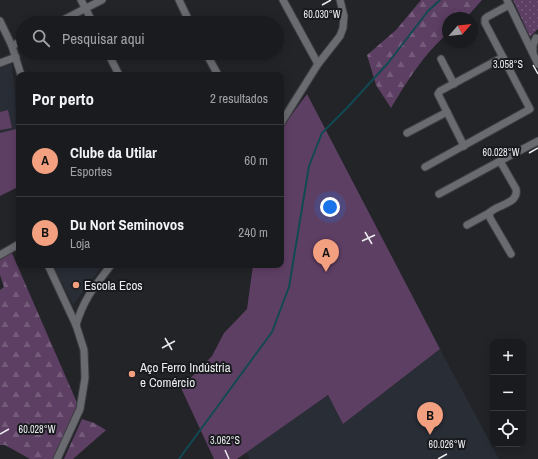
<!DOCTYPE html>
<html lang="pt">
<head>
<meta charset="utf-8">
<style>
  :root { --surface:#1a1b1e; --page:#232427; --text:#f1f3f6; --muted:#9fa1a4; --line:#38393c; --accent:#f2a080 }
  body { margin:0; font-family:"Archivo Narrow",sans-serif; background:var(--page); color:var(--text) }
  .controls { position:absolute; right:12px; bottom:12px; display:grid; overflow:hidden; border-radius:8px; box-shadow:0 2px 10px #0003 }
  .controls button { width:36px; height:36px; display:grid; place-items:center; padding:0; border:0; border-bottom:1px solid var(--line); background:var(--surface); color:var(--text); font:20px sans-serif }
  .compass { position:absolute; left:442px; top:12px; width:36px; height:36px; border-radius:50%; background:var(--surface); box-shadow:0 2px 10px #0003; rotate:62deg }
  .you { position:absolute; left:330px; top:207px; width:14px; height:14px; margin:-10px; border:3px solid #fff; border-radius:50%; background:#1a73e8; box-shadow:0 0 0 6px #1a73e833 }
  .badge { display:grid; place-items:center; width:26px; height:26px; border-radius:50%; background:var(--accent); color:#111; font-size:13px; font-weight:700 }
  .pin { position:absolute; translate:-50% -33px; filter:drop-shadow(0 1px 2px #0008) }
  .pin::after { content:''; position:absolute; top:21px; width:14px; height:12px; background:inherit; clip-path:polygon(0 0,100% 0,50% 100%) }
  .list { margin:0; padding:0; list-style:none }
  h2 { display:flex; justify-content:space-between; align-items:center; height:52px; margin:0; padding:0 16px; font-size:17px }
  h2 small { font-size:13px; font-weight:400; color:var(--muted) }
  .list li { display:grid; grid-template-columns:26px 1fr auto; gap:12px; align-items:center; box-sizing:border-box; height:72px; padding:0 16px; border-top:1px solid var(--line) }
  .list b { display:block; font-size:15px; white-space:nowrap }
  .list p { margin:0; font-size:13px; white-space:nowrap; color:var(--muted) }
  .list em { font-size:13px; font-style:normal; color:var(--muted) }
  .icon { flex:none; width:22px; height:22px; fill:none; stroke:currentColor; stroke-width:2; stroke-linecap:round; stroke-linejoin:round }
  .map { position:relative; flex:none; width:538px; height:459px; overflow:hidden }
  .search { position:absolute; background:var(--surface); box-shadow:0 2px 10px #0003; left:16px; top:16px; width:268px; height:44px; display:flex; align-items:center; gap:10px; box-sizing:border-box; padding:0 14px; border-radius:22px; color:var(--muted); font-size:15px }
  .panel { position:absolute; background:var(--surface); box-shadow:0 2px 10px #0003; left:16px; top:72px; width:268px; height:196px; border-radius:8px }
  .map>svg:first-child { display:block }
</style>
</head>
<body>
<div class="map">
<svg width="538" height="459" viewBox="0 0 538 459">
  <defs>
    <pattern id="forest-firs" width="22" height="20" patternUnits="userSpaceOnUse"><rect width="22" height="20" fill="#5e3f64"/><path d="M5 1l3.5 6h-7zM16 11l3.5 6h-7z" fill="#755b7a"/></pattern>
    <pattern id="park-dots" width="8" height="8" patternUnits="userSpaceOnUse"><rect width="8" height="8" fill="#5e3f64"/><path d="M2 2h.1M6 6h.1" fill="none" stroke="#755b7a" stroke-width="1.8" stroke-linecap="round"/></pattern>
  </defs>
  <rect width="100%" height="100%" fill="#222428"/>
  <g fill="#292d36">
    <polygon points="12,64 15,96 16,129 0,133 0,68"/>
    <polygon points="53,265 103,265 73,305"/>
    <polygon points="440,349 499,459 249,459 246,452 328,395 343,424"/>
  </g>
  <g fill="url(#forest-firs)">
    <path d="M421,0h61l-16,18h-18v15c-24,21 -41,48 -57,75l-15,-23 -9,-30 29,-25z"/>
    <polygon points="11,251 78,405 54,459 30,459 5,445 0,445 0,290 4,287 0,275 0,260"/>
    <polygon points="82,419 94,423 106,430 73,459 64,459"/>
  </g>
  <polygon fill="url(#park-dots)" points="513,0 538,0 538,29 530,37"/>
  <g fill="#5e3f64">
    <polygon points="307,94 440,349 343,424 328,395 237,459 214,459 181,388 212,356 224,333 247,309 253,265 281,265 281,129"/>
    <polygon points="8,110 12,128 0,130 0,112"/>
    <polygon points="16,129 18,187 0,196 0,133"/>
  </g>
  <g fill="none" stroke-linecap="round" stroke-linejoin="round">
    <polyline stroke="#114953" stroke-width="2" points="179,459 272,332 289,287 309,166 322,133 346,109 388,63 428,11 440,0"/>
    <defs>
      <g id="street">
        <polyline points="81,0 93,23"/>
        <polyline points="179,0 190,23"/>
        <polyline points="283,0 318,64"/>
        <polyline points="507,0 538,64"/>
        <polyline points="0,21 12,46 21,75"/>
        <polyline points="57,23 102,0"/>
        <polyline points="12,46 23,40"/>
        <polyline points="533,51 533,45 536,38"/>
        <polyline points="108,53 119,75"/>
        <polyline points="206,53 218,75"/>
        <polyline points="441,59 454,84"/>
        <polyline points="0,63 16,57"/>
        <polyline points="281,123 318,64 340,36 343,28 344,16 340,0"/>
        <polyline points="407,133 447,112"/>
        <polyline points="464,146 438,94 440,91 503,57"/>
        <polyline points="500,161 538,141"/>
        <polyline points="425,167 530,109 485,23 485,19 487,17 509,5"/>
        <path d="M439,194l61,-33 16,28c3,15 -18,15 -27,24l1,5 21,36"/>
        <polyline points="467,225 489,213"/>
        <polyline points="0,255 19,244"/>
        <polyline points="48,265 76,325 84,350 85,378 80,409 57,459"/>
        <path d="M76,325c8,-27 19,-39 35,-60"/>
      </g>
    </defs>
    <use href="#street" stroke="#3c3e42" stroke-width="9"/>
    <use href="#street" stroke="#696b70" stroke-width="7"/>
  </g>
  <path fill="none" stroke="#ebecef" stroke-width="1.5" d="M322,5l9,-5M533,65l5,9M529,153l9,-5M365,232l7,12M362,241l13,-6M165,338l7,12M162,348l13,-7M0,434l9,-5M225,450l4,9M438,459l9,-5"/>
  <g fill="#f2a080" stroke="#181a1e" stroke-width="1.5">
    <circle cx="76" cy="285" r="4"/>
    <circle cx="132" cy="374" r="4"/>
  </g>
  <g text-anchor="middle" dominant-baseline="central" stroke-width="4" stroke-linejoin="round" paint-order="stroke">
    <g font-size="13" fill="#ebecef" stroke="#181a1e" text-anchor="start">
      <text x="84" y="285">Escola Ecos</text>
      <text x="140" y="367">Aço Ferro Indústria<tspan x="140" dy="15">e Comércio</tspan></text>
    </g>
  </g>
  <g font-size="10" text-anchor="middle" fill="#ebecef" stroke="#181a1e" stroke-width="4" stroke-linejoin="round" paint-order="stroke">
    <text x="322" y="18">60.030°W</text>
    <text x="508" y="68">3.058°S</text>
    <text x="501" y="156">60.028°W</text>
    <text x="37" y="433">60.028°W</text>
    <text x="225" y="444">3.062°S</text>
    <text x="447" y="448">60.026°W</text>
  </g>
</svg>
<div class="controls">
<button>+</button>
<button>−</button>
<button><svg class="icon" aria-label="locate" viewBox="0 0 24 24"><circle cx="12" cy="12" r="6"/><path d="M12 2v4M12 18v4M2 12h4M18 12h4"/></svg></button>
</div>
<svg class="compass" viewBox="-18 -18 36 36"><path d="M0-13l5 13h-10z" fill="#e53935"/><path d="M0 13l5-13h-10z" fill="#9fa1a4"/></svg>
<div class="you"></div>
<div class="pin badge" style="left:326px;top:272px">A</div>
<div class="pin badge" style="left:430px;top:435px">B</div>
<div class="search"><svg class="icon" aria-label="search" viewBox="0 0 24 24"><circle cx="10" cy="10" r="6"/><path d="M15 15l6 6"/></svg>Pesquisar aqui</div>
<section class="panel">
<h2>Por perto<small>2 resultados</small></h2>
<ul class="list">
<li><span class="badge">A</span><div><b>Clube da Utilar</b><p>Esportes</p></div><em>60 m</em></li>
<li><span class="badge">B</span><div><b>Du Nort Seminovos</b><p>Loja</p></div><em>240 m</em></li>
</ul>
</section>
</div>
</body>
</html>
